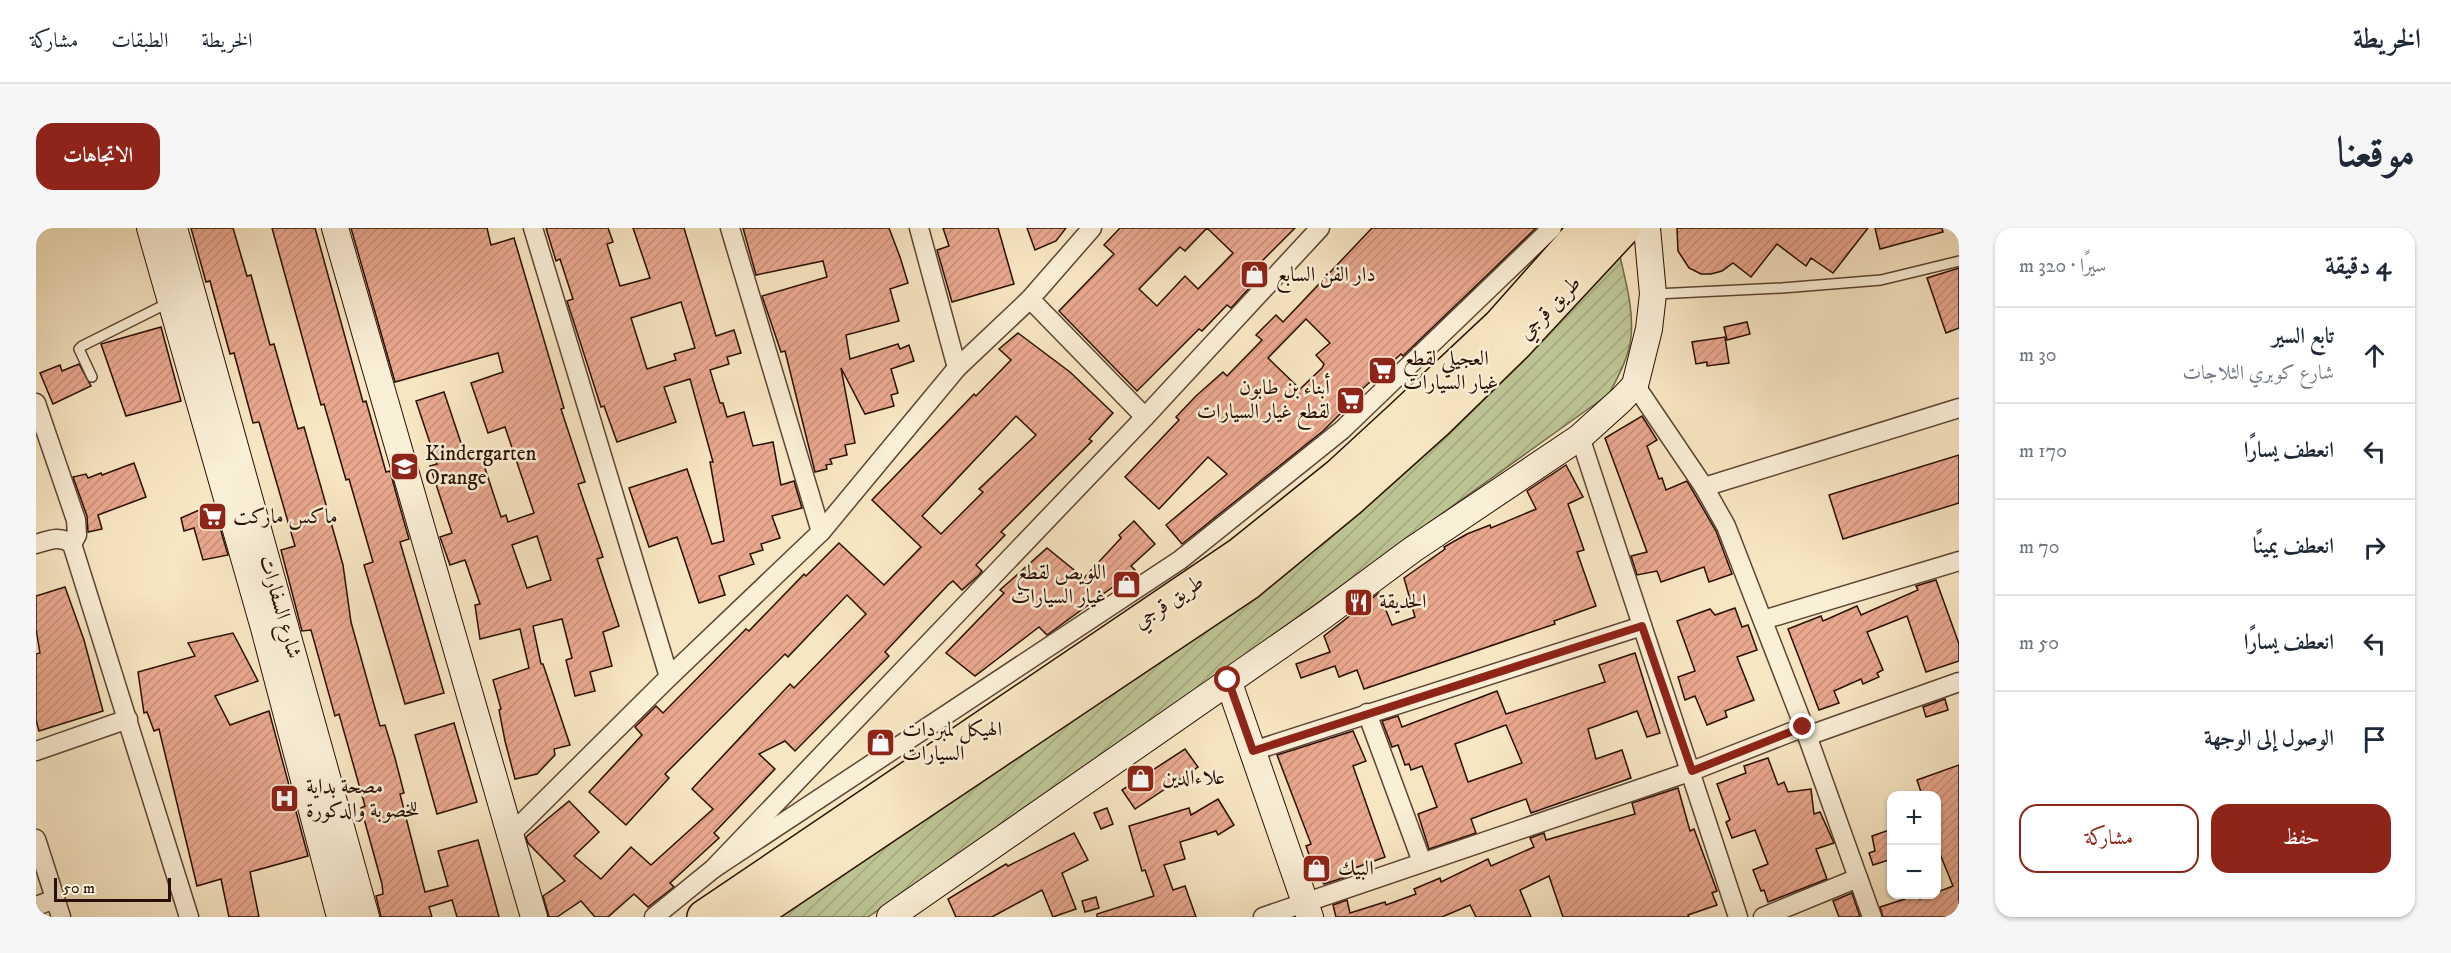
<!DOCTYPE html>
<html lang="ar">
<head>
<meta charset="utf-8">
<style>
  :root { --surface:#fff; --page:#f6f6f7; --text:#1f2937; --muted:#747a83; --line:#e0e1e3; --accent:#8f2418 }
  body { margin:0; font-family:"IM FELL DW Pica",Amiri,serif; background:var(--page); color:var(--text); direction:rtl }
  .controls { position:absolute; right:18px; bottom:18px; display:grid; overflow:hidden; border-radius:12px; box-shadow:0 2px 4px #0004 }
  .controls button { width:54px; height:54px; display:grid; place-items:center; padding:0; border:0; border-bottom:2px solid var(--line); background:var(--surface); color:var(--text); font:30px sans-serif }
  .scale { position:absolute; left:18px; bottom:15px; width:117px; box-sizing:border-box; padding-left:6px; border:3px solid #2a0f05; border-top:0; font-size:16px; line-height:21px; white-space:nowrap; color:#2a0f05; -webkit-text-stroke:4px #faefd7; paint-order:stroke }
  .stop { position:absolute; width:18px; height:18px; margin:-14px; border:4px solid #8f2418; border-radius:50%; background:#fff }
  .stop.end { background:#8f2418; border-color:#fff; box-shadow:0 2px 6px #0008 }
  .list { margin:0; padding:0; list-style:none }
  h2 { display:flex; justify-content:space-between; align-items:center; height:78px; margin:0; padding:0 24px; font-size:26px }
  h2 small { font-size:20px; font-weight:400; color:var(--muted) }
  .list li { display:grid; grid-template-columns:39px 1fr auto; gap:18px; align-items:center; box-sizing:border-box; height:96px; padding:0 24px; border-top:2px solid var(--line) }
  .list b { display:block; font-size:22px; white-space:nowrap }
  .list p { margin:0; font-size:20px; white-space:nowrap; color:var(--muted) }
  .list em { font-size:20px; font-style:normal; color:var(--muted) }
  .actions { display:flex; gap:12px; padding:18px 24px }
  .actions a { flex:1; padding:14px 0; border:2px solid var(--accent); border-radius:18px; text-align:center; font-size:21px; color:var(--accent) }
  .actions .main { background:var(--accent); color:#fff }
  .icon { flex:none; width:33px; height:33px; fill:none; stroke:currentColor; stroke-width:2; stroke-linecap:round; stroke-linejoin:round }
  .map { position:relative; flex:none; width:1923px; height:689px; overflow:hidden; direction:ltr; border-radius:18px }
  header { display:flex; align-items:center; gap:36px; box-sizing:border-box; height:84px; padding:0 30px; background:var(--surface); border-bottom:2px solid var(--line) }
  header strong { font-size:28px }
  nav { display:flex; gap:33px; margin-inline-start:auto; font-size:21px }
  .intro { display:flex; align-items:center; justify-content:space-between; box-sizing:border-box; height:144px; padding:0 36px }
  h1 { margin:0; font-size:42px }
  .button { padding:15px 27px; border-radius:18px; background:var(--accent); color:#fff; font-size:21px; font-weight:700 }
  main { display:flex; gap:36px; padding:0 36px }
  aside { flex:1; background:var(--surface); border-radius:18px; box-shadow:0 2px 4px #0004 }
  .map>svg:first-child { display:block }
</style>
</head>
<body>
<header>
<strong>الخريطة</strong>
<nav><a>الخريطة</a><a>الطبقات</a><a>مشاركة</a></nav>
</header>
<div class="intro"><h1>موقعنا</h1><a class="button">الاتجاهات</a></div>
<main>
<aside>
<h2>4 دقيقة<small>سيرًا · 320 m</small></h2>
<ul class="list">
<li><svg class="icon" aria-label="ahead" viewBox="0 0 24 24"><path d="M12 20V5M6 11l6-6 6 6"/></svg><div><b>تابع السير</b><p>شارع كوبري الثلاجات</p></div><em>30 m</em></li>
<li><svg class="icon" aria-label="left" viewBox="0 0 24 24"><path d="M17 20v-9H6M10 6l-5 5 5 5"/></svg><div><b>انعطف يسارًا</b></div><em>170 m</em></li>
<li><svg class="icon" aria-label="right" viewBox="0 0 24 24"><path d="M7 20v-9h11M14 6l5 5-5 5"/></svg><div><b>انعطف يمينًا</b></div><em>70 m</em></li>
<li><svg class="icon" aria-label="left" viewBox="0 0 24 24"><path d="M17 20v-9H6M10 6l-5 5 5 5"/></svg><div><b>انعطف يسارًا</b></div><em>50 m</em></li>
<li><svg class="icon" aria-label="arrive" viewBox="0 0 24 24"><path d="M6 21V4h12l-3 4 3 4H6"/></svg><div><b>الوصول إلى الوجهة</b></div></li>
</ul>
<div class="actions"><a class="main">حفظ</a><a>مشاركة</a></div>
</aside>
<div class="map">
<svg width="1923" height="689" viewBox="0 0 1923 689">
  <defs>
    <pattern id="garden-furrows" width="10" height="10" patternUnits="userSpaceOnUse" patternTransform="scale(1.5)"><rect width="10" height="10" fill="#bdc493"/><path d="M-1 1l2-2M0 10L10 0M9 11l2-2" fill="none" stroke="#a3a77d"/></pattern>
    <pattern id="building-hatch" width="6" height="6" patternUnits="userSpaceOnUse" patternTransform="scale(1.5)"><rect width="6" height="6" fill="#e9a88e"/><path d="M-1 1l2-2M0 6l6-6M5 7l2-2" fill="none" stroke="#c88f79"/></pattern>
  </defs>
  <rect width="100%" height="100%" fill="#f7e6c2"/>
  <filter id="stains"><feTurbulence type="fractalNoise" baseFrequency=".00333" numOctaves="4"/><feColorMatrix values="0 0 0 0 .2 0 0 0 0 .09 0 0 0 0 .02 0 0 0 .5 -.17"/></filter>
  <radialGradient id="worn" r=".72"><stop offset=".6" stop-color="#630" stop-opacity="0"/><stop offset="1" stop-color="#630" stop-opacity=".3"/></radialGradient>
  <path fill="url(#garden-furrows)" stroke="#746a4c" stroke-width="1.5" d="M1583,24c6,27 15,57 12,85 -2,20 -13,40 -22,57l-515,369 -226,154h-90z"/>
  <g fill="url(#building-hatch)" stroke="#2a0f05" stroke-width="1.5" fill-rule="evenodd">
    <polygon points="155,0 197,0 211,48 215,47 234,117 238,116 262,201 268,199 298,305 307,337 315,394 344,498 349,497 359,530 368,565 364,566 389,664 412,658 402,623 442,612 463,689 421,689 416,672 393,679 396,689 345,689 340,668 347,666 346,656 325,580 329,578 303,486 299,488 275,402 266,403 245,322 259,318 223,194 217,195 198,125 194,126 174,53 170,54"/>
    <polygon points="236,0 279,0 327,174 330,173 350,244 354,243 363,276 373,311 364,314 408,465 369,476 328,337 337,334 324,289 313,251 310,252 288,176 285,177"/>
    <path d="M315,0h136l4,17 23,-7 50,170 -3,1 24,73 -7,2 25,73 -6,2 22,67 -16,6 9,34 -22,6 5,19 -20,5 -9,-36 6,-2 -10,-39 -29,7 8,38h2l27,81 -16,4 1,6 -18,19 -22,5 -10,-38 -6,-31 2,-1 -8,-29 36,-12 -9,-39 -40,10 -5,-34 5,-1 -15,-44 -15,5 -10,-28 12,-4 -22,-67 7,-2 -21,-63 28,-9 21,63 14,-5 22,67 5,-2 2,7 26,-9 -29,-86 -17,6 -17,-50 32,-11 -5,-19 -103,29zM501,308l14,44 -24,8 -15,-43z"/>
    <path d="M510,0h62l5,14 -6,2 13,42 30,-8 -17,-50h51l32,108 18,-6 7,23 -14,4 2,7 -19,6 10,33h3l4,14 17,-5 9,34 20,-4 8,43 13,-4 8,27 -30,8 8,22 -19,6 2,6 -13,4 4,10 -35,12 6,19 -26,8 -22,-66 -28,10 -20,-59 58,-19 25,75 12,-3 -14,-79h3l-23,-83 -26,8 12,35 -59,20 -13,-36 -3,1 -34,-106 6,-2 -13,-40 -4,2zM645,74l14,46 -21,6 2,6 -29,9 -16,-51z"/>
    <polygon points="707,0 853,0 864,29 872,55 854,61 863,93 810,107 814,131 862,116 864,121 873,117 878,133 855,141 862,165 855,167 858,178 829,186 805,140 819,215 809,217 811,227 794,231 796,236 790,237 791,241 779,244 749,123 745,124 726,68 791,49 787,33 720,47"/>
    <polygon points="907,0 962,0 978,56 916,74 901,22 913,18"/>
    <polygon points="991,0 1030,0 1020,13 999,22"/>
    <path d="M1084,0h175l-49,49 7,7 -22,24 -4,-3 -25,26 -3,-2 -62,62 -78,-80 55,-57 -10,-9zM1171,0l26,25 -35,36 -13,-13 -28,30 -18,-17 41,-42 5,4z"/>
    <path d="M1336,0h164l-133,128 -2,-2 -52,47 2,2 -28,28 -141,113 -16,-19 61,-51 -19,-17 -49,52 -34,-32 54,-57 -3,-3 20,-21 27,-24 4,4 35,-36 -6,-5 20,-20 7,7zM1270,91l24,24 -14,12 8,9 -2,4 -22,21 -32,-31z"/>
    <polygon points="1641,0 1832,0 1797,45 1775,30 1770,38 1741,16 1715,49 1697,35 1686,43 1675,46 1665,46 1653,40 1642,23"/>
    <polygon points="1839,0 1906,0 1907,4 1844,21"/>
    <polygon points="1923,40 1923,100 1910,105 1891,50"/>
    <polygon points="1711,94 1714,106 1691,112 1688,99"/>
    <polygon points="125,99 145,173 90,188 65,116"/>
    <path d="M982,105l52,39 43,41 -24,26 3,2 -91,91 4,3 -29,30 6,6 -3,4 -17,15 -9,-9 -5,4 -63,67 4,4 -94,95 -10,-10 -26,13 16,15 -61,64 5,5 -49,45 4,4 -26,20 -14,-13 -26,23h-13l-14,-16 -24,16h-8l-6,-21 22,-15 -37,-38 -2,-6 43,-36 30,31 -25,24 27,23 30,-32 20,18 62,-56 -21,-20 98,-105 4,4 72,-74 -19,-19 -59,62 -3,-3 -120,120 4,4 -43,47 -37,-33 53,-57 -7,-8 21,-21 7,7 83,-84 3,2 55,-57 2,2 33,-33 45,42 37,-38 -49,-47 102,-106 2,2 35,-36 -12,-11zM980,188l20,19 -57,54 4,3 -42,42 -19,-18z"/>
    <polygon points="1689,109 1693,135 1671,138 1671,134 1660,136 1656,114"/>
    <polygon points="43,136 55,158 17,176 4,145 24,137 26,143"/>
    <polygon points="1606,188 1621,212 1611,218 1623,251 1626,250 1630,262 1651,253 1680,303 1696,346 1673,354 1668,339 1625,354 1621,343 1601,347 1595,328 1611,324 1569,210"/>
    <polygon points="1923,227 1923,275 1807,311 1793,267"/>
    <polygon points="98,235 110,269 62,287 66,301 52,304 51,288 37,249 50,246 52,250 65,245 66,247"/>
    <polygon points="1530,237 1547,269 1532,276 1548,322 1541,324 1560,378 1518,393 1519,396 1328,461 1321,442 1303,449 1299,438 1265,450 1260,436 1294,424 1288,408 1343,365 1356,397 1379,389 1368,350 1409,321 1408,319 1431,306 1454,297 1455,300 1500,281 1491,263"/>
    <polygon points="177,276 192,327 167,332 158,300 148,303 145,290"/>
    <polygon points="1098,293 1119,316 1095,338 1099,342 1083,358 1081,356 1011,407 1003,399 939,448 910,425 968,365 964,362 1011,320 1048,350 1085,310 1083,307"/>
    <polygon points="1900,352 1923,416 1923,433 1890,444 1871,388 1831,404 1847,442 1841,445 1843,449 1827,456 1825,451 1798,463 1803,475 1783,482 1752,401 1785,388 1787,393 1821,378 1825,387 1882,362 1880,358"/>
    <polygon points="29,359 48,412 67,483 3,503 0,492 0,426 4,425 0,401 0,368"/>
    <polygon points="1699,380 1706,399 1712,397 1721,422 1701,429 1718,472 1689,483 1691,489 1671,497 1659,468 1649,472 1642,449 1659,443 1641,393 1674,381 1679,387"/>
    <polygon points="197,405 222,453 179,468 194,497 233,483 272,628 214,644 223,689 193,689 185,651 161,658 123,501 118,503 111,484 108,485 102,444 159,428 152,415"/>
    <path d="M1599,425l25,80 -13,4 -10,-26 -49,18 8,30 26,-9 9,28 -100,35 -5,-14 -34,12 -21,8 5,14 -47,16 -11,-35 19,-7 -15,-41 -11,4 -2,-6 -4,1 -7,-20 -6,2 -10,-26 16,-5 4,11 95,-36 9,23 99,-32 -6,-17zM1470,497l16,38 -54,19 -13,-38z"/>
    <polygon points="1909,471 1912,482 1890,489 1887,479"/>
    <polygon points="418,495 441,574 401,586 379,507"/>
    <polygon points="1317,503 1330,533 1317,538 1349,629 1308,644 1310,649 1288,656 1278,641 1270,618 1275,616 1241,527"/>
    <polygon points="1149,521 1162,539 1099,581 1086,562"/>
    <polygon points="1732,530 1742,557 1748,554 1752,564 1775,561 1778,586 1784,584 1798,615 1780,621 1791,651 1732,674 1728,662 1725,663 1717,642 1732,636 1719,602 1696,610 1690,594 1694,592 1681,556 1710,545 1708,538"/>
    <polygon points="1923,537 1923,686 1915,689 1847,689 1844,679 1869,671 1867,666 1882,666 1884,671 1917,658 1900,616 1900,567 1886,567 1881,552"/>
    <polygon points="1642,560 1654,603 1658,601 1681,663 1676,665 1681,677 1652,687 1653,689 1527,689 1513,648 1484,662 1495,689 1440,689 1434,677 1406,689 1300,689 1297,677 1311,672 1314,685 1349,674 1350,677 1380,666 1378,661 1404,650 1405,654 1452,631 1455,638 1498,619 1494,610 1508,605 1510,612 1599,586 1596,575"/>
    <polygon points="1182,571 1198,597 1182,607 1180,603 1144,614 1149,631 1128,637 1137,662 1149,658 1160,689 1061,689 1061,686 1118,668 1109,642 1106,643 1093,598 1153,580 1155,587"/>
    <polygon points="1071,580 1077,596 1065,601 1058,585"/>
    <polygon points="1856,601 1856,631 1837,637 1833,625 1839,623 1836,608"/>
    <polygon points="1038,605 1052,632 1026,645 1040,681 1017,689 1006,662 956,689 920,689 912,671 970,636 972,638"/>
    <polygon points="1816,665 1824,689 1803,689 1797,673"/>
    <polygon points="1060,669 1063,680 1049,684 1046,673"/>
  </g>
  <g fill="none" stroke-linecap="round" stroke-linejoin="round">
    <defs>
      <g id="lane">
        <polyline points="1619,66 1746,60 1845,52 1923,33"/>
        <polyline points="56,149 43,121 46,118 132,75"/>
      </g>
      <g id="street">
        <polyline points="497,0 633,449"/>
        <polyline points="694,0 785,304"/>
        <polyline points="883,0 921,140"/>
        <polyline points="994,71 1109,189"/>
        <polyline points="1599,157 1668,259 1690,298 1768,499 1836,689"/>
        <polyline points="0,175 40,292 41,307 36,316"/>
        <polyline points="1544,209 1702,689"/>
        <polyline points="1668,259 1923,180"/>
        <path d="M0,316c13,-4 24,-9 36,0l117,373"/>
        <polyline points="1727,392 1923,333"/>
        <polyline points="1331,485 1386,634"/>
        <polyline points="1771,508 1923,454"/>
        <polyline points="0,523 92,491"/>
        <polyline points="1217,523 1606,398"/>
        <polyline points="473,608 633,449 785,304 921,140 994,71 1056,0"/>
        <polyline points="0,611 25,689"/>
        <polyline points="677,641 1144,332 1306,202 1516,0"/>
        <polyline points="0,678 19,671"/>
        <polyline points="618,689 677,641 1109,189 1284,0"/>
        <polyline points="1227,689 1656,543 1768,499"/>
        <polyline points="1727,689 1822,650"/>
      </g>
      <g id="secondary">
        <polyline points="114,0 228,400 304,689"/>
        <polyline points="138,0 330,689"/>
        <polyline points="299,0 498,689"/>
        <polyline points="1192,452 1274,689"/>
        <polyline points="854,689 1287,388 1376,322 1544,209 1586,171 1599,157 1613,101 1617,66 1611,0"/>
      </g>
      <g id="highway">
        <polyline points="668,689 1203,327 1304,246 1367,188 1464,97 1550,0"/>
        <polyline points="714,689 1212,355 1314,271 1401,193 1480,116 1588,0"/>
      </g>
    </defs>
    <use href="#lane" stroke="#5d4534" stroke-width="12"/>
    <use href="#street" stroke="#5d4534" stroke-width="21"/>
    <use href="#secondary" stroke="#2a0f05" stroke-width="28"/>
    <use href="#highway" stroke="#2a0f05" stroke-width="36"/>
    <use href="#lane" stroke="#faefd7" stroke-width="9"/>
    <use href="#street" stroke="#faefd7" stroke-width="18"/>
    <use href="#secondary" stroke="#faefd7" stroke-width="26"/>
    <use href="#highway" stroke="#f7e6c2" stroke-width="33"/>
  </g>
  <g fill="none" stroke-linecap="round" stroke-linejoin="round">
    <polyline stroke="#8f2418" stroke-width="8" points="1192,452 1217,523 1606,398 1656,543 1767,499"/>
  </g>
  <defs>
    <symbol id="shop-square" viewBox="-11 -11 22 22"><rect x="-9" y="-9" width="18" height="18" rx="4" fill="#8f2418" stroke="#faefd7"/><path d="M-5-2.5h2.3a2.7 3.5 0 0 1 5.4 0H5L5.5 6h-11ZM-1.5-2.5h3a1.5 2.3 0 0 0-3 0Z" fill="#fff"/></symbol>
    <symbol id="supermarket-square" viewBox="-11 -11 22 22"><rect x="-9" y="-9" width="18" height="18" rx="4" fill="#8f2418" stroke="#faefd7"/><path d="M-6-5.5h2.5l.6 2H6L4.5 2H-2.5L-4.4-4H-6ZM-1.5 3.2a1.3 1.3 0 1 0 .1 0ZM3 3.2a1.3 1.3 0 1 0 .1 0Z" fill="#fff"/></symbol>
    <symbol id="school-square" viewBox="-11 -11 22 22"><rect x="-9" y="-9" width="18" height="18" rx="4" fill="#8f2418" stroke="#faefd7"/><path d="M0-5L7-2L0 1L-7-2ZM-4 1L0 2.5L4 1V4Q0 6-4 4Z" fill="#fff"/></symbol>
    <symbol id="restaurant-square" viewBox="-11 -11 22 22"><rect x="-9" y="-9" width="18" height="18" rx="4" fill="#8f2418" stroke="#faefd7"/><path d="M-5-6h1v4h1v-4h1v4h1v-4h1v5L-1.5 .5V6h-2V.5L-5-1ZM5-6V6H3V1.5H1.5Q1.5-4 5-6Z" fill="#fff"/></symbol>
    <symbol id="hospital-square" viewBox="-11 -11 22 22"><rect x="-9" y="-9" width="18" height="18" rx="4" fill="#8f2418" stroke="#faefd7"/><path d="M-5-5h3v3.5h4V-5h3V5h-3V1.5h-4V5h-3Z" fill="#fff"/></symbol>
  </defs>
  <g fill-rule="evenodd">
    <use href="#shop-square" x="1202" y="30" width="33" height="33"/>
    <use href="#supermarket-square" x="1330" y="126" width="33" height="33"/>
    <use href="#supermarket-square" x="1298" y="156" width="33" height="33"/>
    <use href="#school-square" x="352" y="222" width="33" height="33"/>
    <use href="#supermarket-square" x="160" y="272" width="33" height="33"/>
    <use href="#shop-square" x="1074" y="340" width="33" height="33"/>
    <use href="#restaurant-square" x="1306" y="358" width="33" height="33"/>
    <use href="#shop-square" x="828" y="498" width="33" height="33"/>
    <use href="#shop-square" x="1088" y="534" width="33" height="33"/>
    <use href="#hospital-square" x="232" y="554" width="33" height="33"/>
    <use href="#shop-square" x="1264" y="624" width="33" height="33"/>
  </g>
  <g text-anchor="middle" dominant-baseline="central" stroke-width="5" stroke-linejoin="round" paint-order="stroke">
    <g font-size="21" fill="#2a0f05" stroke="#faefd7" text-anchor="start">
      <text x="1240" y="47">دار الفن السابع</text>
      <text x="1367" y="131">العجيلي لقطع<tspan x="1367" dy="24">غيار السيارات</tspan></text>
      <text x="1294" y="160" text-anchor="end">أبناء بن طابون<tspan x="1294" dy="24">لقطع غيار السيارات</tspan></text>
      <text x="389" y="226">Kindergarten<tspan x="389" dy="24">Orange</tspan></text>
      <text x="197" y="289">ماكس ماركت</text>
      <text x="1070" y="345" text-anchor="end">اللويص لقطع<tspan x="1070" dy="24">غيار السيارات</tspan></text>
      <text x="1343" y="374">الحديقة</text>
      <text x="866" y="502">الهيكل لمبردات<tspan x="866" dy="24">السيارات</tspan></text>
      <text x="1126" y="550">علاءالدين</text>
      <text x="270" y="559">مصحة بداية<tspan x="270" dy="24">للخصوبة والدكورة</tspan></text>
      <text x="1302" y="641">البيك</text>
    </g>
    <g font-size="21" fill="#2a0f05" stroke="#faefd7">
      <text transform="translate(1514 80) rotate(-46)">طريق قرجي</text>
      <text transform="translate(1133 374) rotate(-34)">طريق قرجي</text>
      <text transform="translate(244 379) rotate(74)">شارع السفارات</text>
    </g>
  </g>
  <rect width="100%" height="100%" filter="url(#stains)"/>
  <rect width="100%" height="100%" fill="url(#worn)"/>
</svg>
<div class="controls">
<button>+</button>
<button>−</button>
</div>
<div class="scale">50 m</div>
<div class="stop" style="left:1192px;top:452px"></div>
<div class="stop end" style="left:1767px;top:499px"></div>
</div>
</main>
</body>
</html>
